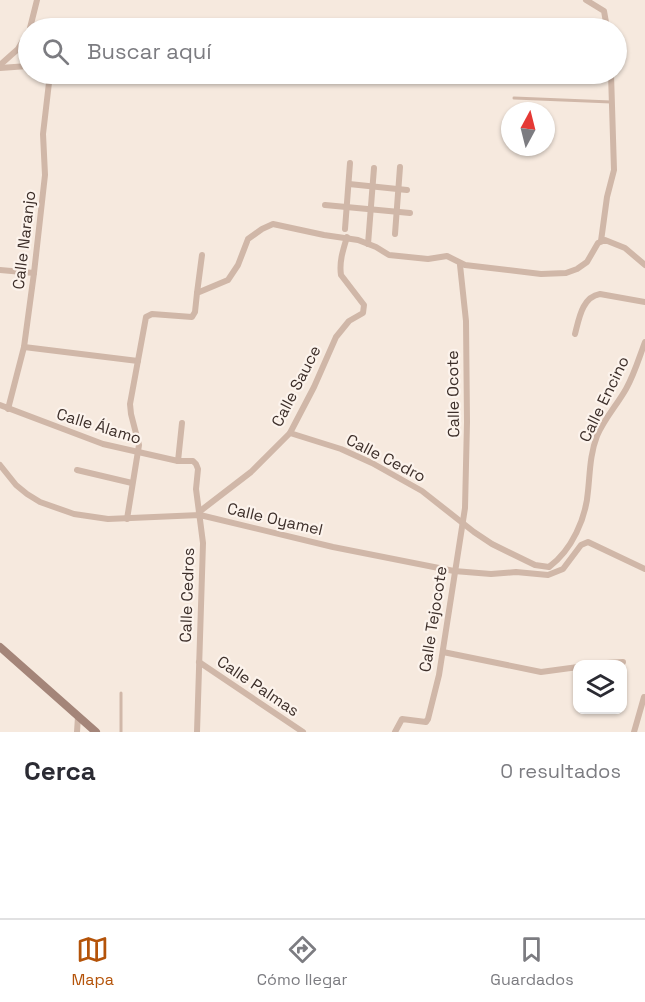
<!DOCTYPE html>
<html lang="es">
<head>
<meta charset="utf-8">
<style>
  :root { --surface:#fff; --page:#f7f7f7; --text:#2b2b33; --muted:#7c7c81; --line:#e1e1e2; --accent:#b45309 }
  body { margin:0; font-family:"Space Grotesk",sans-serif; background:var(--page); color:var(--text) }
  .controls { position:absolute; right:18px; bottom:18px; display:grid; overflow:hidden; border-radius:12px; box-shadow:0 2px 4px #0004 }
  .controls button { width:54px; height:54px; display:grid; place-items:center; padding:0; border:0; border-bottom:2px solid var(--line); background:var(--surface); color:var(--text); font:30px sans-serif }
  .compass { position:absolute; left:501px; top:102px; width:54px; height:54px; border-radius:50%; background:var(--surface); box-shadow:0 2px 4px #0004; rotate:7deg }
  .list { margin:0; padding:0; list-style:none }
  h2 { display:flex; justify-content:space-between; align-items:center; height:78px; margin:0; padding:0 24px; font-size:26px }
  h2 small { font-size:20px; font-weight:400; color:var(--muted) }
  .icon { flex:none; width:33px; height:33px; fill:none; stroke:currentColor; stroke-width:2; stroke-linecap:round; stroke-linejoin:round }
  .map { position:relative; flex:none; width:645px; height:732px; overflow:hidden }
  .search { position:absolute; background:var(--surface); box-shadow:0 2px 4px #0004; left:18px; right:18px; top:18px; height:66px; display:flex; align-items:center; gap:15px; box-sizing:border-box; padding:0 21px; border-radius:33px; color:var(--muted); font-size:22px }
  .sheet { height:186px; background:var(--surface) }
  nav { display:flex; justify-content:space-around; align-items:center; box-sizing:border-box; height:84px; border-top:2px solid var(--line); background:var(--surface); font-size:16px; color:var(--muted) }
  nav a { display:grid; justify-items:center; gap:3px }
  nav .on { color:var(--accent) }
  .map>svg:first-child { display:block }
</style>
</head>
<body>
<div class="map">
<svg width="645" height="732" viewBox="0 0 645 732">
  <rect width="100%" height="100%" fill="#f6e9de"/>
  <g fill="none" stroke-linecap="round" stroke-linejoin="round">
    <g stroke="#d0b7a8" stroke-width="3">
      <polyline points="514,98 611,102"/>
      <polyline points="121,732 121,693"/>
    </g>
    <g stroke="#d0b7a8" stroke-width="6">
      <polyline points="586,0 604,11 607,28"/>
      <polyline points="30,28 37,0"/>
      <polyline points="0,65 18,49 28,32"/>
      <polyline points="0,68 28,66"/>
      <polyline points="349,184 407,190"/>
      <polyline points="325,205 410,213"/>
      <polyline points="345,229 350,163"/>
      <polyline points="395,234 400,167"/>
      <polyline points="601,241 607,197 614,170 611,74"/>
      <polyline points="368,244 374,168"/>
      <polyline points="0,270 34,273"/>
      <polyline points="197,293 202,255"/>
      <path d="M575,334c4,-15 7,-37 25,-40l45,8"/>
      <polyline points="24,347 138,361"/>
      <polyline points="0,405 103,444 178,461 193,461 196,464 198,469 196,489 203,543 197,732"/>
      <polyline points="8,409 24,347 34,273 45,175 43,134 50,74"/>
      <path d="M290,433l51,16 31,14 50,28 52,41 18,12 43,21 14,2c23,-17 37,-49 39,-76 2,-19 2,-37 9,-55 7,-17 20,-31 29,-47 8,-14 13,-31 19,-47"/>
      <polyline points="178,461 182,423"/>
      <polyline points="0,465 16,485 27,494 40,502 74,514 108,519 200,515 333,547 454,571 491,574 516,572 548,575 563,569 581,545 588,542 645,569"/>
      <polyline points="77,470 132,483"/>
      <path d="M199,512l52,-40 39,-39 24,-46 22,-50 13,-16 14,-8 1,-8 -23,-30c-2,-13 2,-25 6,-38"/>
      <polyline points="127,519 139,445 131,414 130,404 146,317 152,314 192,317 195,312 197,293 228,280 238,265 248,239 262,229 273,224 324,235 358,240 376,247 389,255 428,259 447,256 465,265 541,274 566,273 577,269 587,262 598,243 605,240 625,248 645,265"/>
      <polyline points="443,652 541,672 578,667"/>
      <polyline points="199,662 303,732"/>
      <polyline points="591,664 623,662"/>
      <polyline points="77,732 78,717"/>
      <polyline points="395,732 402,719 426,722 428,719 439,675 465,508 467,422 466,321 460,265"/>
      <polyline points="634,732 644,697"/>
    </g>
    <polyline stroke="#a48579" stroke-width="8" points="0,647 96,732"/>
  </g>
  <g text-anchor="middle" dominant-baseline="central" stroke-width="4.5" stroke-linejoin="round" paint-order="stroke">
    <g font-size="16" fill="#3c2e29" stroke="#fcf3ec">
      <text transform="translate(24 240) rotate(-83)">Calle Naranjo</text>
      <text transform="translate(296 386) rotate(-63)">Calle Sauce</text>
      <text transform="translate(453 394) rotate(-91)">Calle Ocote</text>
      <text transform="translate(604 399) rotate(-64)">Calle Encino</text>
      <text transform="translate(99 426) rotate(17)">Calle Álamo</text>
      <text transform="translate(386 458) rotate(27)">Calle Cedro</text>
      <text transform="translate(275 519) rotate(13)">Calle Oyamel</text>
      <text transform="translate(187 595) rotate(-88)">Calle Cedros</text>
      <text transform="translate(433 619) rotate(-81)">Calle Tejocote</text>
      <text transform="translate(258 686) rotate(34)">Calle Palmas</text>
    </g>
  </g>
</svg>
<div class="controls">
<button><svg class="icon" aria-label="layers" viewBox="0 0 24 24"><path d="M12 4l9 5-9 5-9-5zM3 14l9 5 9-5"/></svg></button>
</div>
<svg class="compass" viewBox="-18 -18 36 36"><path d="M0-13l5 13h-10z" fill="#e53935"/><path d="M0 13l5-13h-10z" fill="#7c7c81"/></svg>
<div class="search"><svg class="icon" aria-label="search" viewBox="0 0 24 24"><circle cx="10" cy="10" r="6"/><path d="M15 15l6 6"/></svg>Buscar aquí</div>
</div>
<section class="sheet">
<h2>Cerca<small>0 resultados</small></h2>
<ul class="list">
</ul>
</section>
<nav>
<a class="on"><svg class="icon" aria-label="map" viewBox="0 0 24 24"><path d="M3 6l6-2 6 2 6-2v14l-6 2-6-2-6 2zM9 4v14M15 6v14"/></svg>Mapa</a>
<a><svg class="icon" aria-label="directions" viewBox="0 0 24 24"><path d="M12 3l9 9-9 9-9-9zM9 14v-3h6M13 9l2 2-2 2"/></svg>Cómo llegar</a>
<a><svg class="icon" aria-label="saved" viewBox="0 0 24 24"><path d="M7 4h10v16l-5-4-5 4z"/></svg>Guardados</a>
</nav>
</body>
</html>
